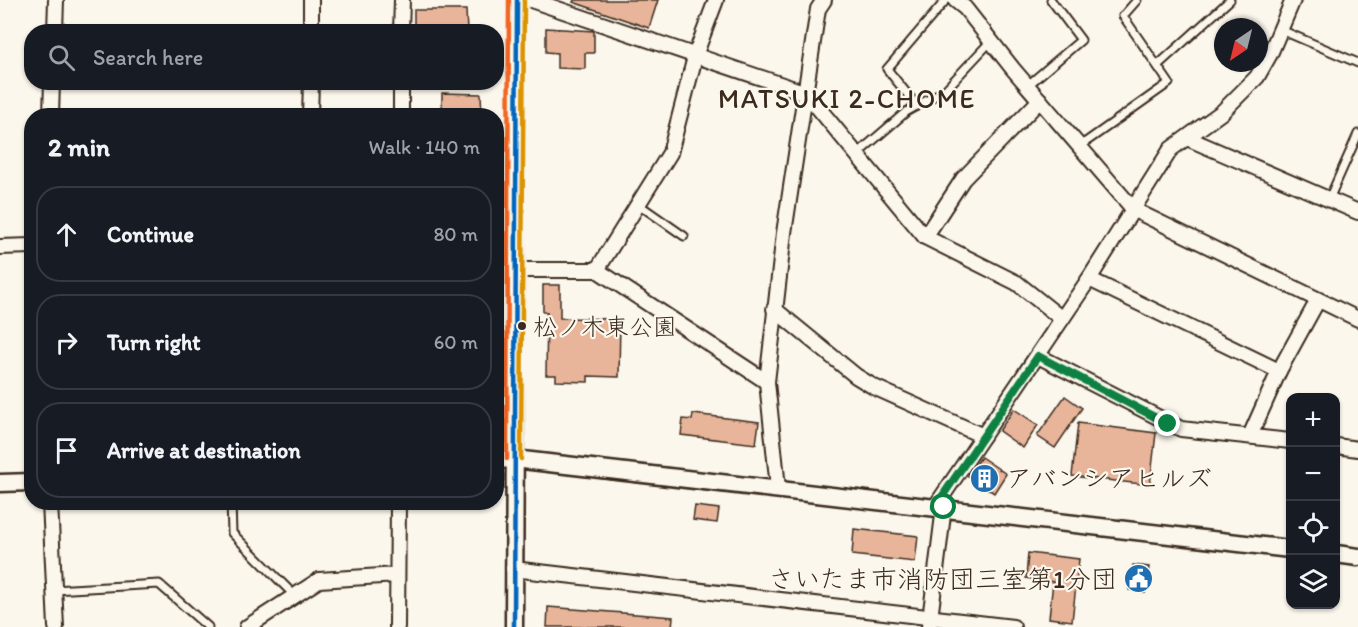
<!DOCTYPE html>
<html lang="en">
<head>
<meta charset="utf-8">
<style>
  :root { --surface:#171b24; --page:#242831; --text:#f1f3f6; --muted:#9ea1a6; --line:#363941 }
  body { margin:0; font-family:Itim,"Klee One",sans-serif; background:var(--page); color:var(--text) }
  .controls { position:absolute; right:18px; bottom:18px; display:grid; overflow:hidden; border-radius:12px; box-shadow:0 2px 4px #0004 }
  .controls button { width:54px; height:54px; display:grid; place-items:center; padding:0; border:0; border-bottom:2px solid var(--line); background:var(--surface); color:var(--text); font:30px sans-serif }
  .compass { position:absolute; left:1214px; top:18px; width:54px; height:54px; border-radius:50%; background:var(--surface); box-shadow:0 2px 4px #0004; rotate:215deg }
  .stop { position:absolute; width:18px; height:18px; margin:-14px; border:4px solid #0b8043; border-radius:50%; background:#fff }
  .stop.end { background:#0b8043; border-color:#fff; box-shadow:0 2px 6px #0008 }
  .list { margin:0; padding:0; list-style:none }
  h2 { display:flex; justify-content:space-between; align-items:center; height:78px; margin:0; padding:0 24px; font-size:26px }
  h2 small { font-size:20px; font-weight:400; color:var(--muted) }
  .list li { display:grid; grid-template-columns:39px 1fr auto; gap:18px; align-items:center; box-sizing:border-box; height:96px; margin:0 12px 12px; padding:0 12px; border:2px solid var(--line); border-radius:24px }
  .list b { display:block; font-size:22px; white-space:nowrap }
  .list em { font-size:20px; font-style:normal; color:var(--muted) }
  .icon { flex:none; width:33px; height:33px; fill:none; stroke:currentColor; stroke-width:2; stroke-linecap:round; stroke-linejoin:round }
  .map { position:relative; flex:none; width:1358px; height:627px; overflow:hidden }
  .search { position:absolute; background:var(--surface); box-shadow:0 2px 4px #0004; left:24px; top:24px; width:480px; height:66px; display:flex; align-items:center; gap:15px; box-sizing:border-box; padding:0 21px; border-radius:24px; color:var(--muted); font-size:22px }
  .panel { position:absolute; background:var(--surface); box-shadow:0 2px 4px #0004; left:24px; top:108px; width:480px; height:402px; border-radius:24px }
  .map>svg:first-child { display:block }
</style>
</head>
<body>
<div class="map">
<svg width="1358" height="627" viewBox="0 0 1358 627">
  <rect width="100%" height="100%" fill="#fbf7ec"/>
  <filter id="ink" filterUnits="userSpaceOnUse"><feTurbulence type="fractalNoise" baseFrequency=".0167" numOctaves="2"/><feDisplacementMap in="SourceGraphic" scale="12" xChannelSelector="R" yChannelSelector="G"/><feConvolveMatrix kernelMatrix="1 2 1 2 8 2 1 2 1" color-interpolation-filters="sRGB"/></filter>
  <g filter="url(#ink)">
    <g fill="#e8b59a" stroke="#3b2a1e" stroke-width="1.5">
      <polygon points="574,0 658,0 649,28 573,2"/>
      <polygon points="414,10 466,10 467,32 414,32"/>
      <polygon points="546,28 594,31 594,53 585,53 585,69 557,68 557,53 546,52"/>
      <polygon points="442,93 481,94 482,116 442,116"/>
      <polygon points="543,285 560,285 560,318 620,319 619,377 588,376 588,382 556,381 556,375 546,375 547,312 543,312"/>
      <polygon points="1065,396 1082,408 1055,448 1037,436"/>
      <polygon points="1014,409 1038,425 1023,448 999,431"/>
      <polygon points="693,414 759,422 756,444 681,435 683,419 692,420"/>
      <polygon points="1078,423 1156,433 1150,485 1072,476"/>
      <polygon points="981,457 1006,474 994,493 968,476"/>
      <polygon points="695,506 719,509 717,523 693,520"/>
      <polygon points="854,529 918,536 915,562 852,555"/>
      <polygon points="1028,553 1079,559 1072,621 1049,618 1053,582 1026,578"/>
      <polygon points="1133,565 1149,567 1145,593 1129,590"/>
      <polygon points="548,607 673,617 672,627 547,627"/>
    </g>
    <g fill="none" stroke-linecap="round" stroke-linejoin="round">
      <defs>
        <g id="service">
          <polyline points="1281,30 1358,63"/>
          <polyline points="1158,65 1230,0"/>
          <polyline points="1027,86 1081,40 1051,0"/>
          <polyline points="917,106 887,69 946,0"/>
          <polyline points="1080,146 1169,83 1123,16 1137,0"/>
          <polyline points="856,155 906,112 945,90 990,42"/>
          <polyline points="1329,199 1358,134"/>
          <polyline points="638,204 684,236"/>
          <polyline points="231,502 232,533 295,596"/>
          <polyline points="53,590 159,584 208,627"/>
        </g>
        <g id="minor">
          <polyline points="531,0 806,93 925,237 1017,283 1062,319"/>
          <polyline points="955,0 965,8 1013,69 1134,210 1358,319"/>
          <polyline points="55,32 56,0"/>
          <polyline points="311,32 311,0"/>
          <polyline points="401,32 402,0"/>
          <polyline points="51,116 52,82"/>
          <polyline points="310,116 311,82"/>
          <polyline points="401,116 401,82"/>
          <polyline points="1187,138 1358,212"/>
          <polyline points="496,195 515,195"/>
          <polyline points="925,237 963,179 1040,100"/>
          <polyline points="0,247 32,246"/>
          <polyline points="514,270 597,270 767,382"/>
          <polyline points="597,270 670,153 696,53 716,0"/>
          <polyline points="1089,279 1279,371"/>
          <polyline points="774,309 856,376 874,387 983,436"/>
          <polyline points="1038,356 1181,429 1290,441"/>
          <polyline points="1250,436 1279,371 1318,300"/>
          <polyline points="1336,446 1358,449"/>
          <polyline points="778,488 767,382 784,233 818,9 824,0"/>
          <polyline points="50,502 56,627"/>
          <polyline points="935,507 1089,279 1171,149 1222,112 1257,77 1270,54 1293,0"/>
          <polyline points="513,569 1013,627"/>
          <polyline points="247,627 319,580 397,575"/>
          <polyline points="397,627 398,502"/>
          <polyline points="929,627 944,507"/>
        </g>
        <g id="tertiary">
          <polyline points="496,460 514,459 1290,549"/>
          <polyline points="0,483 32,482"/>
          <polyline points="1336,554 1358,557"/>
          <polyline points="514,627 517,0"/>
        </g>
      </defs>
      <use href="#service" stroke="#3b2a1e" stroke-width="11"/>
      <use href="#minor" stroke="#3b2a1e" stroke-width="18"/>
      <use href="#tertiary" stroke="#3b2a1e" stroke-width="21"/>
      <use href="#service" stroke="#fbf7ec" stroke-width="7"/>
      <use href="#minor" stroke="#fbf7ec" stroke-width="14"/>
      <use href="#tertiary" stroke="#fbf7ec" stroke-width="16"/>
      <defs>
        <polyline id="bus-1" points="514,627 517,0"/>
        <polyline id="bus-2" points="521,459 524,0"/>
        <polyline id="bus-3" points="507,459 509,0"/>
      </defs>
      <use href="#bus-1" stroke="#fbf7ec" stroke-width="9"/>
      <use href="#bus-2" stroke="#fbf7ec" stroke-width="9"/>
      <use href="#bus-3" stroke="#fbf7ec" stroke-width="9"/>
      <use href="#bus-1" stroke="#0065bd" stroke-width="4.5"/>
      <use href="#bus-2" stroke="#db9304" stroke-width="4.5"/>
      <use href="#bus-3" stroke="#f26522" stroke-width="4.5"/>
    </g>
  </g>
  <g fill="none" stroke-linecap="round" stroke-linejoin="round" filter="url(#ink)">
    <polyline stroke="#0b8043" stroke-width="8" points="944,507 935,507 1038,356 1168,424"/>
  </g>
  <defs>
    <symbol id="building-disc" viewBox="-11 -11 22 22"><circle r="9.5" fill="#1f6fb2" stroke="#fbf7ec"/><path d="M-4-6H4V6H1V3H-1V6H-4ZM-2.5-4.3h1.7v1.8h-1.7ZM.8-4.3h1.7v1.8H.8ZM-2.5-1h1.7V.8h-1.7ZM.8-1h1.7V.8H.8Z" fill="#fff"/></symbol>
    <symbol id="civic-disc" viewBox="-11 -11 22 22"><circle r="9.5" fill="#1f6fb2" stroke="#fbf7ec"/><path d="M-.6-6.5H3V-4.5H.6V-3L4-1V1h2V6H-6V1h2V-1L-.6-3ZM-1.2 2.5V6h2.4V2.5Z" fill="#fff"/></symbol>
  </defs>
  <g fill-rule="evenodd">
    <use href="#building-disc" x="968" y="462" width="33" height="33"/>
    <use href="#civic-disc" x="1122" y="562" width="33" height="33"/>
  </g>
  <circle fill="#3b2a1e" stroke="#fbf7ec" stroke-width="2" cx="522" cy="326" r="5"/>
  <g text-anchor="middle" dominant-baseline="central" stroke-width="4.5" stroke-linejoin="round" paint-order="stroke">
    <g font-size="24" fill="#3b2a1e" stroke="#fbf7ec" text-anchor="start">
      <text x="533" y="326">松ノ木東公園</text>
    </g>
    <g font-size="26" fill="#3b2a1e" stroke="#fbf7ec" text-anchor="start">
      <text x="1006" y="478">アバンシアヒルズ</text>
      <text x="1117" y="579" text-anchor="end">さいたま市消防団三室第1分団</text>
    </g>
    <g font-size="27" letter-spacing="1.5" fill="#3b2a1e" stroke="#fbf7ec">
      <text x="847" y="98">MATSUKI 2-CHOME</text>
    </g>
  </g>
</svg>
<div class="controls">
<button>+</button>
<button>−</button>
<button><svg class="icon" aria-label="locate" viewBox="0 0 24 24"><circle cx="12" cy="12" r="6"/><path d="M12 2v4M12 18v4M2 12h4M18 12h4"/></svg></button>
<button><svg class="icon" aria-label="layers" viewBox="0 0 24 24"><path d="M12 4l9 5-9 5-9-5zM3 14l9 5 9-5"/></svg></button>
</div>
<svg class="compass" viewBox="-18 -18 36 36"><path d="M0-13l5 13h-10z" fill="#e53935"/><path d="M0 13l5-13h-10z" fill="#9ea1a6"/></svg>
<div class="stop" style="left:944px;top:507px"></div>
<div class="stop end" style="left:1168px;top:424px"></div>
<div class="search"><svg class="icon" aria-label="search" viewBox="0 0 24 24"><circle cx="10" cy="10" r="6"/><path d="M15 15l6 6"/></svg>Search here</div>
<section class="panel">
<h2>2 min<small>Walk · 140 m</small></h2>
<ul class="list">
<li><svg class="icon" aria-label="ahead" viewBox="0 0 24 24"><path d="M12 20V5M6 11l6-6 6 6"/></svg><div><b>Continue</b></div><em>80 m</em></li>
<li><svg class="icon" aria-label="right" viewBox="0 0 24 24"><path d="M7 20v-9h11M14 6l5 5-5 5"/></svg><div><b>Turn right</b></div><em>60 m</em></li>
<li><svg class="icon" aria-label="arrive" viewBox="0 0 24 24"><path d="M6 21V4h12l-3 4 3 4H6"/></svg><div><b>Arrive at destination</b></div></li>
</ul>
</section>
</div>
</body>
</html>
